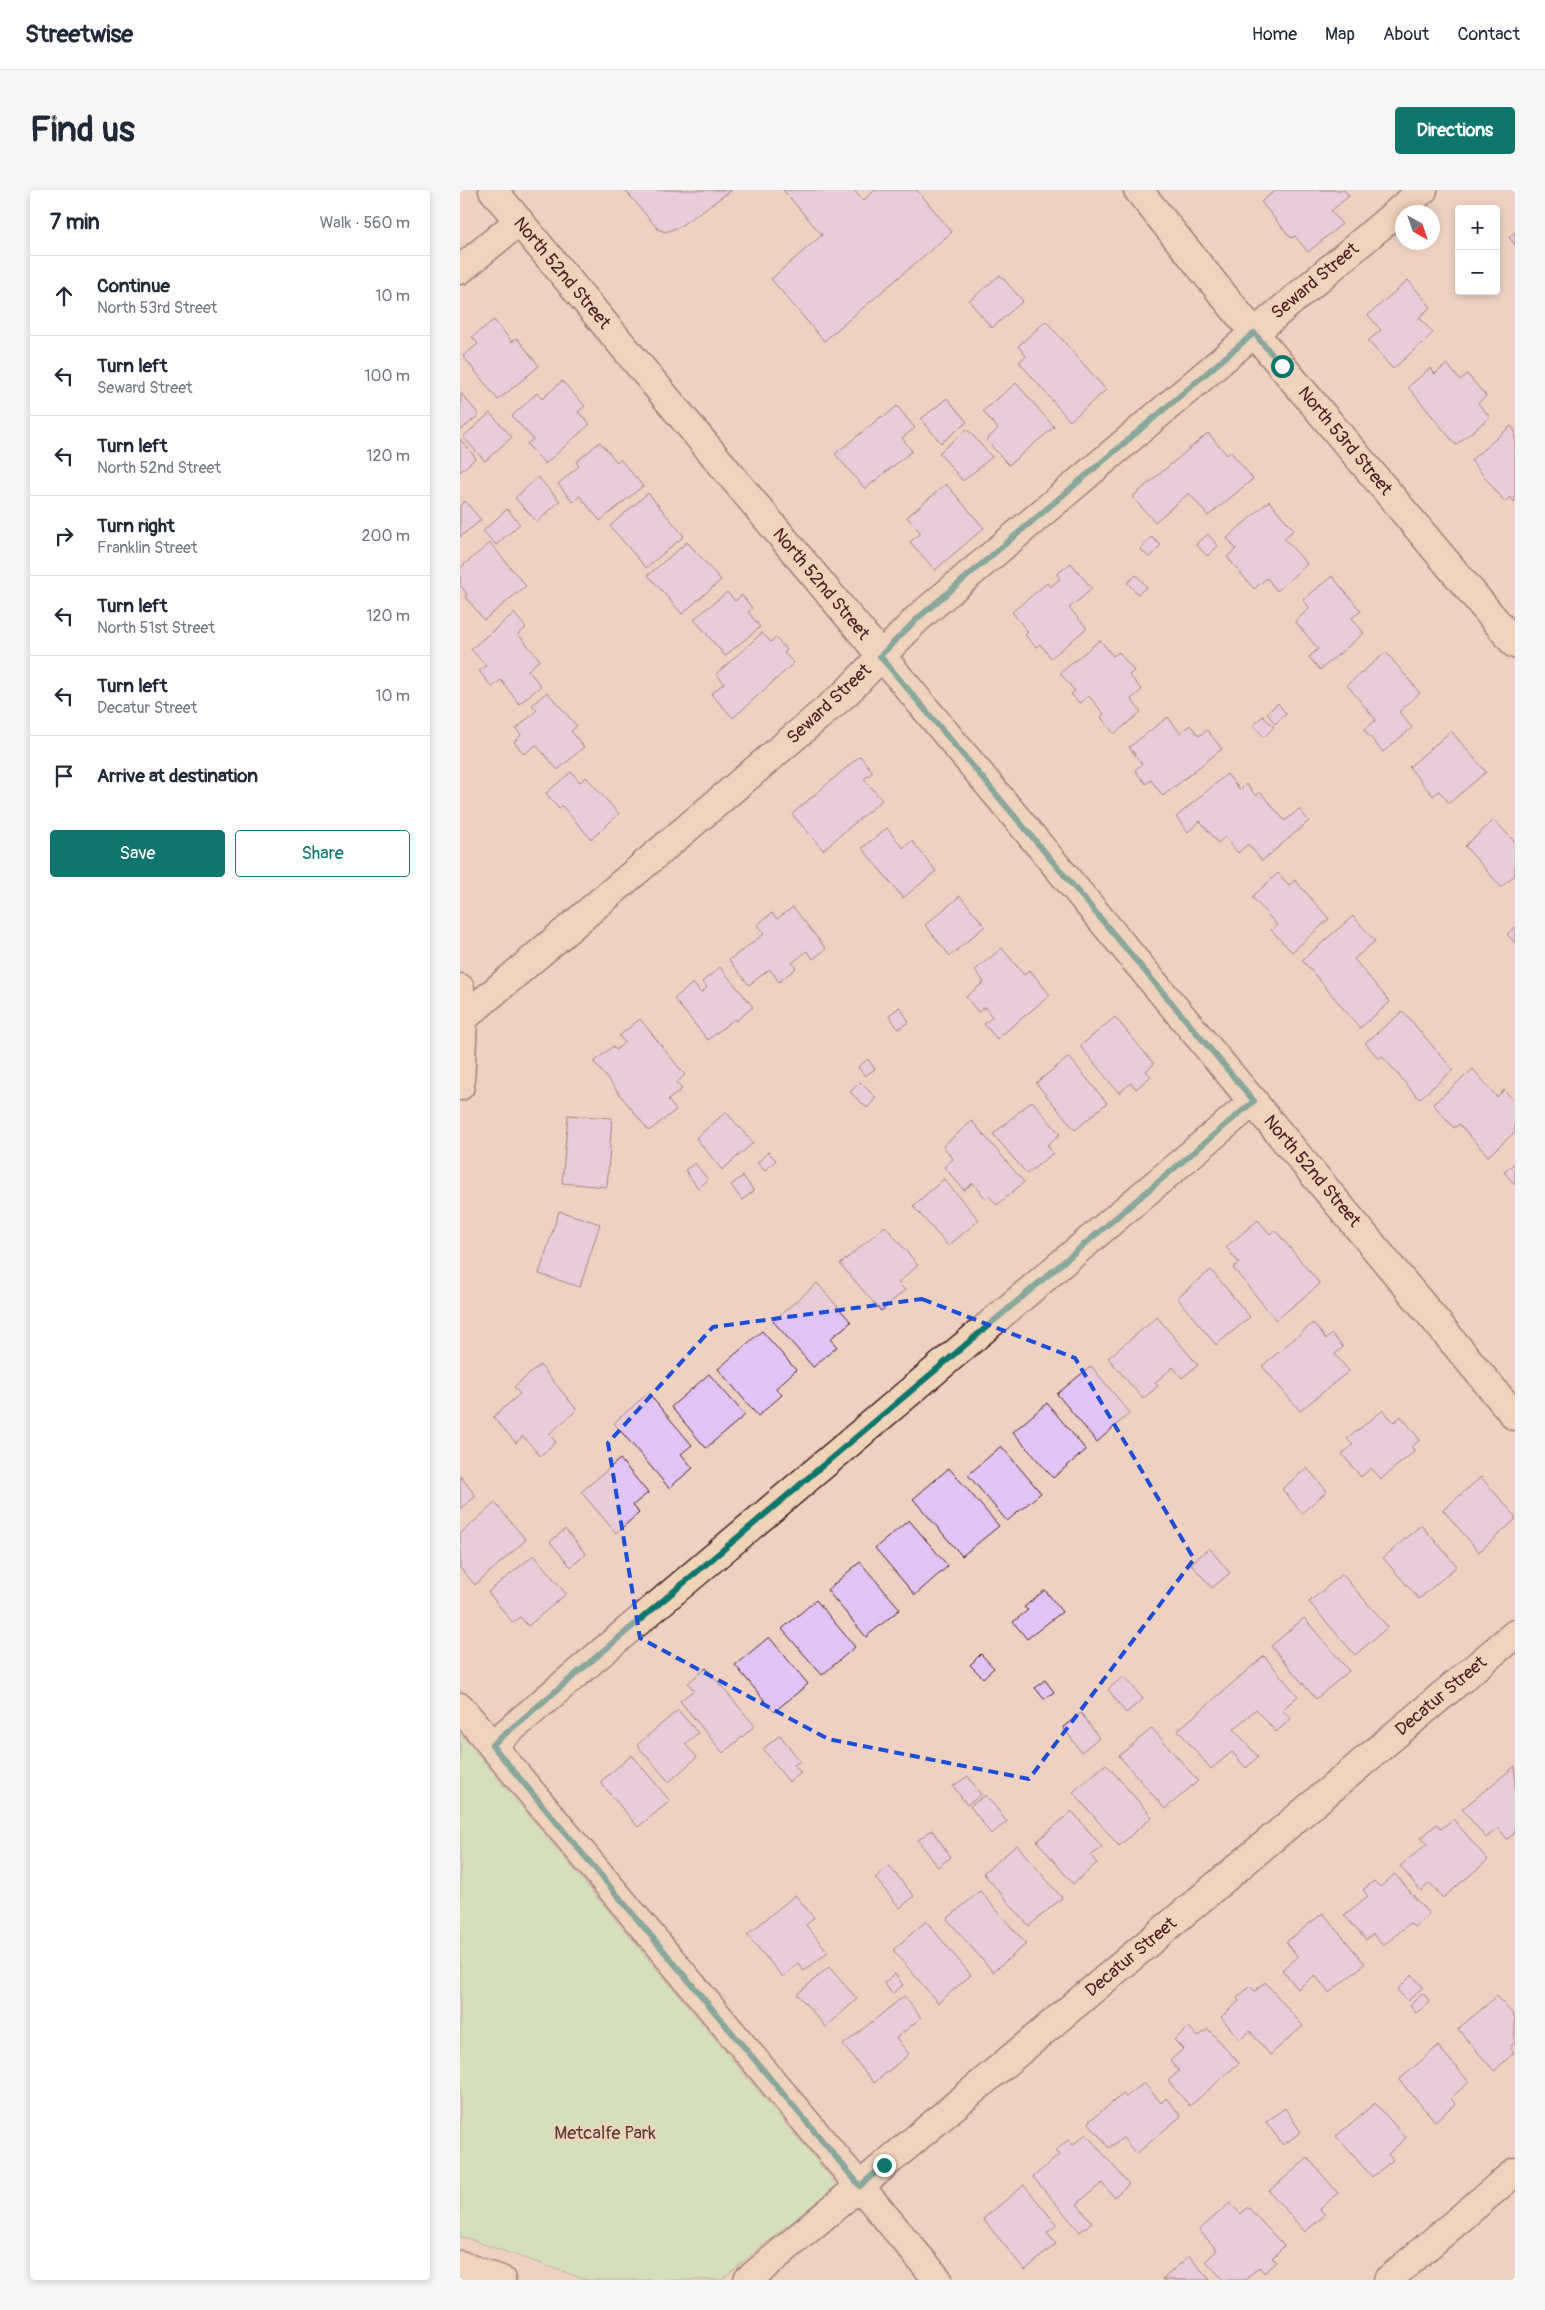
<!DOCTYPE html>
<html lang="en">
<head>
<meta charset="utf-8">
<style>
  :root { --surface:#fff; --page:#f6f6f7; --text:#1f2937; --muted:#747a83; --line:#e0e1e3; --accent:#0f766e }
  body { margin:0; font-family:Pangolin,sans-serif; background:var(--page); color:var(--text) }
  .controls { position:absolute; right:15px; top:15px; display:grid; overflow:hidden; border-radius:5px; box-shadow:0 2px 8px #0003 }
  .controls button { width:45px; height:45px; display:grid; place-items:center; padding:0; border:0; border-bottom:1px solid var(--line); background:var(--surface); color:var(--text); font:25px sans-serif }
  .compass { position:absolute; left:935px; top:15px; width:45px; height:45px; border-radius:50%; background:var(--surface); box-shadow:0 2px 8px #0003; rotate:140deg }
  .stop { position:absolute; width:15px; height:15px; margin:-11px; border:4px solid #0f766e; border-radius:50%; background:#fff }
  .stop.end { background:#0f766e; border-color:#fff; box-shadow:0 1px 5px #0008 }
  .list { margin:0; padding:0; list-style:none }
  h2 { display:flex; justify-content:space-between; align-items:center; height:65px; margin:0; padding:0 20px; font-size:21px }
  h2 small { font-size:16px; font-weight:400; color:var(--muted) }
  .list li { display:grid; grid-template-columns:32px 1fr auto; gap:15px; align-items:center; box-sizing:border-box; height:80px; padding:0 20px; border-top:1px solid var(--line) }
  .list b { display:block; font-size:19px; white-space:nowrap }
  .list p { margin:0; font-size:16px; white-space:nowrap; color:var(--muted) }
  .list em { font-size:16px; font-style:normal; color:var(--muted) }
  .actions { display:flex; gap:10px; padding:15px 20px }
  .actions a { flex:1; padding:11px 0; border:1px solid var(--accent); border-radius:5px; text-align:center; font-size:18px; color:var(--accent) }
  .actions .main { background:var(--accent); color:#fff }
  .icon { flex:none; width:28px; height:28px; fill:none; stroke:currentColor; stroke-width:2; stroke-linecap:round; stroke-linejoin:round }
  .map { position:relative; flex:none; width:1055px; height:2090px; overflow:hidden; border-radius:5px }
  header { display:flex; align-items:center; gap:30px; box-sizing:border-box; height:70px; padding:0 25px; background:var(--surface); border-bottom:1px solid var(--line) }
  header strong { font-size:24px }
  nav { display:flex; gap:28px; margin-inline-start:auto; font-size:18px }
  .intro { display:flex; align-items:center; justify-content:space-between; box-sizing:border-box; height:120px; padding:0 30px }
  h1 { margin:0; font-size:35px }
  .button { padding:12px 22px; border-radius:5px; background:var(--accent); color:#fff; font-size:18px; font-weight:700 }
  main { display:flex; gap:30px; padding:0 30px }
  aside { flex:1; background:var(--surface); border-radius:5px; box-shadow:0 2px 8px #0003 }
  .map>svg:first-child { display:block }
</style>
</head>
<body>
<header>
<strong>Streetwise</strong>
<nav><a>Home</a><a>Map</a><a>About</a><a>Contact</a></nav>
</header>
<div class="intro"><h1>Find us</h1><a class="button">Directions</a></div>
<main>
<aside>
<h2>7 min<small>Walk · 560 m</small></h2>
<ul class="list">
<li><svg class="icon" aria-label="ahead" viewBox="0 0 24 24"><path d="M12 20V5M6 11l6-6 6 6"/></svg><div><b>Continue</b><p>North 53rd Street</p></div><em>10 m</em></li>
<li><svg class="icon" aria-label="left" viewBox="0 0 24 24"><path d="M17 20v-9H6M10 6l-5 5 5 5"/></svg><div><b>Turn left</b><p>Seward Street</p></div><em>100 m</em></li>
<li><svg class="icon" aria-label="left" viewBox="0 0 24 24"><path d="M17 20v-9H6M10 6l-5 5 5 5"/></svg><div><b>Turn left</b><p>North 52nd Street</p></div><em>120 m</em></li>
<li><svg class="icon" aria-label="right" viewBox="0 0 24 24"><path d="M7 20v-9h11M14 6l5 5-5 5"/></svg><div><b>Turn right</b><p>Franklin Street</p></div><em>200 m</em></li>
<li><svg class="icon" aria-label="left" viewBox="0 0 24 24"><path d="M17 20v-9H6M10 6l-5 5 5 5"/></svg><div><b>Turn left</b><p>North 51st Street</p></div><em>120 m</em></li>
<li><svg class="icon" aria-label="left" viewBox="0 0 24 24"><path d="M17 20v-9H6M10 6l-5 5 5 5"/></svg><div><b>Turn left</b><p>Decatur Street</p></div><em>10 m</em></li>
<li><svg class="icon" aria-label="arrive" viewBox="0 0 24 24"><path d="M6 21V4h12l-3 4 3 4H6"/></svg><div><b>Arrive at destination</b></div></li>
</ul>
<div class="actions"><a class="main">Save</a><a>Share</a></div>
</aside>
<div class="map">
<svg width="1055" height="2090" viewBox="0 0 1055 2090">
  <rect width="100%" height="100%" fill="#eed1c3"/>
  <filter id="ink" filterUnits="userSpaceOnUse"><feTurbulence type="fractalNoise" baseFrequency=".02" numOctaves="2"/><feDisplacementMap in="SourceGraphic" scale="10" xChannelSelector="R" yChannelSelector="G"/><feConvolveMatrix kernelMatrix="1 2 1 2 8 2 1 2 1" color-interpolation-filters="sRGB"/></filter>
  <g filter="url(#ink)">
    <polygon fill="#b8efb2" stroke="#81876e" points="0,1543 377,1995 261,2090 128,2090 0,2046"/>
    <g fill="#e0c5f4" stroke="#4a1f2b">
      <polygon points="165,0 272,0 219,37 205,42 198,39"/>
      <polygon points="323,0 394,0 403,11 415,0 457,0 492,42 364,151 311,89 362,45"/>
      <polygon points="816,0 884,0 889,6 871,21 882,34 848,62 835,46 831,48 801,12"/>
      <polygon points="1055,42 1055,55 1049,47"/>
      <polygon points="540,85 563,111 532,138 509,111"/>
      <polygon points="948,90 971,117 959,127 973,143 933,179 908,151 921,140 908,125"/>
      <polygon points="34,130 52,152 57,148 79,176 38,210 3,166 18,154 12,147"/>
      <polygon points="586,131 646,200 610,231 559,172 566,166 558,156"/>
      <polygon points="987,174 1000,190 1007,184 1026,206 1018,213 1030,227 996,255 948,197 970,178 975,184"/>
      <polygon points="102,191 125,216 118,222 130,234 85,274 67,254 73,249 52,226 77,203 82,209"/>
      <polygon points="556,193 594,237 549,275 526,250 538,239 523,221"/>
      <polygon points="1,203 19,225 1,240 0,239"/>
      <polygon points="487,208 507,232 481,253 461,229"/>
      <polygon points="437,216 455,238 442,248 452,261 405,299 375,264 422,226 423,228"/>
      <polygon points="30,223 52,247 25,271 3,247"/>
      <polygon points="1051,236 1055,241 1055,313 1050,307 1045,312 1011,270"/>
      <polygon points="507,239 532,267 503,291 479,263"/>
      <polygon points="748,243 767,265 771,262 793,289 748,326 729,303 695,332 672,307"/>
      <polygon points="0,249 16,268 0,282"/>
      <polygon points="140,252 157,272 160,269 183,296 140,331 120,306 113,312 98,294 119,276 116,272"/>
      <polygon points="78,287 100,311 77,332 55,308"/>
      <polygon points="486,294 524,338 475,380 450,352 461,343 447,327"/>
      <polygon points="188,303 224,346 186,378 150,336"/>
      <polygon points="5,311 21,330 0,347 0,316"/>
      <polygon points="809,311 834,340 824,348 847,374 817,401 807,388 794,399 767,367 776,359 767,348"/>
      <polygon points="47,319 60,334 36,355 23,341"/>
      <polygon points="748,344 758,356 747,366 736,354"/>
      <polygon points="691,347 701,355 690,368 680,359"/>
      <polygon points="227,352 261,390 222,424 188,385"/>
      <polygon points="30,353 66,396 24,430 5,406 7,404 0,395 0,378"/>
      <polygon points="611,373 632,399 609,418 627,438 591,468 580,454 576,457 565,445 568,442 552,422 587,393 590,397 600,389 597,384"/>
      <polygon points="676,385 687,397 678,404 667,393"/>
      <polygon points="872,386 901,421 892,428 904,443 860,480 849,467 858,459 835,431 850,418 843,410"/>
      <polygon points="267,402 275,411 282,405 292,418 288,422 300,437 265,466 234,429"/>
      <polygon points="54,423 66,438 58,444 80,470 68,480 81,496 59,514 41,490 32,497 19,481 26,476 11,459"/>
      <polygon points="302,443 311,452 315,447 327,460 324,463 334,473 273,528 251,504 264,493 256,484"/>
      <polygon points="640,450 653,466 659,462 674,481 669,485 682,500 671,509 681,522 654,544 641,527 644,524 629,506 619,513 611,504 615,501 600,483"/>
      <polygon points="926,462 960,503 939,522 952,538 923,562 904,540 916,530 887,495"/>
      <polygon points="87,502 117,536 111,541 124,557 98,580 76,555 64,564 54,552 61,545 56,539 77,520 72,515"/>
      <polygon points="818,513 826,524 815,534 807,523"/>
      <polygon points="803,526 814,537 804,547 793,535"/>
      <polygon points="708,527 720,543 730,535 739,546 747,540 762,559 703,606 691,590 686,594 675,580 682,574 669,557"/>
      <polygon points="991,541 1026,582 989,613 979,601 973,606 949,577"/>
      <polygon points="400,566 413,582 404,589 422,610 363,660 332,624"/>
      <polygon points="111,582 120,592 126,587 159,624 131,649 102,616 99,619 86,603"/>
      <polygon points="767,584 780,600 786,594 796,606 800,602 825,631 839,619 849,631 802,671 788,654 778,663 765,647 758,653 740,631 728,642 716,627"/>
      <polygon points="1034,630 1055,652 1055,685 1041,697 1005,656"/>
      <polygon points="427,638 443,658 452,651 476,681 443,708 402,658"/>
      <polygon points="818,683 829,695 835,690 869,729 832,762 811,740 817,735 792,707"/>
      <polygon points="500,706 525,736 490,766 465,735"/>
      <polygon points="333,717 366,759 353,769 347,761 332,773 336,778 319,792 310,779 289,795 269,770 304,744 297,735 312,723 317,729"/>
      <polygon points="893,726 915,751 894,769 930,812 900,838 842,770"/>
      <polygon points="1055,737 1055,753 1047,744"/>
      <polygon points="542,758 564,785 570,780 590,805 537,849 524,834 532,827 525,817 518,822 506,807 524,792 515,780"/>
      <polygon points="260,777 293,817 276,831 274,829 248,850 214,809 233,793 241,803 247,797 242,792"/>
      <polygon points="440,817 449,832 438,839 429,825"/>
      <polygon points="943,821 993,880 959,909 922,866 919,869 905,853"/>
      <polygon points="655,827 694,874 686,881 691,886 676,899 671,893 659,903 620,856"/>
      <polygon points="180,829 225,885 216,893 222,899 208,910 216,920 189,941 134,872 153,856 156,860 165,852 159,846"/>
      <polygon points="609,867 647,913 615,940 576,893"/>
      <polygon points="408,869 415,879 405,886 398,877"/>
      <polygon points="1013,879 1037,907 1044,900 1055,912 1055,942 1028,966 999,934 994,938 973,914"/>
      <polygon points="400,892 416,908 407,918 390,902"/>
      <polygon points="572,911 600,944 587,955 593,963 567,984 533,944"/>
      <polygon points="266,922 293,953 262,980 236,948"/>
      <polygon points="108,925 152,928 147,997 102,993"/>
      <polygon points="512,931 564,992 537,1015 529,1006 526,1009 513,993 504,1000 484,977 493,969 483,956"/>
      <polygon points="308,962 316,970 305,981 297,973"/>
      <polygon points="235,973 248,990 238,998 225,980"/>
      <polygon points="1055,973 1055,995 1044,982"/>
      <polygon points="283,986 294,1001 282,1010 271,995"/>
      <polygon points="484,989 519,1030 488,1056 453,1016"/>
      <polygon points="99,1021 140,1034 120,1097 79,1084"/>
      <polygon points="798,1030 810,1044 815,1040 860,1094 816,1130 773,1078 779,1073 766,1057"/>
      <polygon points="425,1036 458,1075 438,1093 445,1100 421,1121 380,1074"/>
      <polygon points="751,1080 790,1127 756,1155 717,1108"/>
      <polygon points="357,1093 391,1132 370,1149 377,1157 353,1177 313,1131"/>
      <polygon points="697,1127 738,1175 722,1188 713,1177 695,1193 698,1196 683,1209 648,1168"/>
      <polygon points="853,1133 866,1149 872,1144 883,1157 875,1164 889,1181 840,1221 802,1176"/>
      <polygon points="302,1141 336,1180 316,1198 322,1205 298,1226 258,1179"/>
      <polygon points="80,1175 117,1220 89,1244 96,1252 80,1266 63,1246 56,1253 33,1227 60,1204 54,1197"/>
      <polygon points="631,1176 670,1223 637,1252 597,1204"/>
      <polygon points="249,1184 285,1225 246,1258 211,1217"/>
      <polygon points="188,1203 232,1255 221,1264 233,1278 209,1298 154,1233"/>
      <polygon points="587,1213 626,1260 593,1288 553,1242"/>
      <polygon points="923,1220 934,1232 941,1226 960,1250 951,1257 955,1261 921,1289 911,1278 901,1287 882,1264 893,1255 887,1249"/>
      <polygon points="541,1256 581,1303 547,1331 508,1285"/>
      <polygon points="160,1269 188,1303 173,1315 179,1323 156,1343 121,1302"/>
      <polygon points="489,1278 539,1336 502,1366 453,1309"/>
      <polygon points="847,1278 867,1301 842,1323 822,1299"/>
      <polygon points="0,1286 16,1306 0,1319"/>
      <polygon points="1021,1287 1055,1326 1055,1330 1019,1362 983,1320"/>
      <polygon points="35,1313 66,1350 15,1395 0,1378 0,1344"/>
      <polygon points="449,1330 488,1376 455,1405 415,1358"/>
      <polygon points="961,1335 997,1376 959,1409 923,1368"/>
      <polygon points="105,1339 126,1364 111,1377 90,1352"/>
      <polygon points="749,1358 770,1383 752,1398 731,1374"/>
      <polygon points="74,1365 106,1404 68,1436 60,1427 53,1433 28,1402"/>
      <polygon points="400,1372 440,1419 406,1447 367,1400"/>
      <polygon points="882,1384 928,1437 895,1465 849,1412"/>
      <polygon points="585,1400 602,1422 567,1449 553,1432 568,1420 564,1417"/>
      <polygon points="356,1410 395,1457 362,1485 322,1439"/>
      <polygon points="844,1428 889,1481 856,1509 811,1456"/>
      <polygon points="309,1447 348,1494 314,1522 275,1475"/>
      <polygon points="521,1464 534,1478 523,1488 510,1475"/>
      <polygon points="804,1466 838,1506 822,1520 831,1529 816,1542 796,1519 774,1539 798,1567 786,1578 772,1562 751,1579 718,1540"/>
      <polygon points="246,1478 295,1536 263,1563 220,1511 234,1500 228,1493"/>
      <polygon points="664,1486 683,1509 666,1523 648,1499"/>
      <polygon points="585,1490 594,1502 584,1509 575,1498"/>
      <polygon points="218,1520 238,1543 225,1554 237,1567 209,1592 177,1555"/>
      <polygon points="621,1523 639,1548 621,1562 603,1537"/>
      <polygon points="692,1538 738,1591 705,1619 659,1566"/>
      <polygon points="320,1545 340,1571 334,1575 341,1583 329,1592 303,1559"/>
      <polygon points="172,1565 210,1611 178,1637 140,1592"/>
      <polygon points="646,1574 692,1627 659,1656 613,1602"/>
      <polygon points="1055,1576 1055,1643 1047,1649 1038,1638 1026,1648 1002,1619"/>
      <polygon points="508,1586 521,1605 507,1615 493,1596"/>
      <polygon points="526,1605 547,1632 531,1644 510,1616"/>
      <polygon points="612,1621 642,1657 631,1666 637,1673 613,1694 577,1651"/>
      <polygon points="993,1629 1028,1670 983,1708 970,1693 961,1701 940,1676 967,1654 961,1648 977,1634 981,1639"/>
      <polygon points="472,1640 491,1667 478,1677 458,1650"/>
      <polygon points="557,1655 602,1708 569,1736 523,1683"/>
      <polygon points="429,1676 454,1706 440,1718 415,1688"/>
      <polygon points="935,1684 969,1724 954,1737 950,1733 923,1756 913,1744 906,1750 884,1725 908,1706 903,1700 914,1691 920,1697"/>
      <polygon points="520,1701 566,1754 533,1782 487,1729"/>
      <polygon points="335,1705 354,1728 346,1735 368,1762 344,1781 338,1773 323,1787 287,1745"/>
      <polygon points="863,1723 905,1774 869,1803 855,1785 838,1799 822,1780 838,1767 826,1752"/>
      <polygon points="466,1731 511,1785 478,1813 433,1760"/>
      <polygon points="369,1777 397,1809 366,1837 337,1804"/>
      <polygon points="435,1784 443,1795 432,1804 424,1793"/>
      <polygon points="952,1785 963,1797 948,1811 937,1800"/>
      <polygon points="805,1792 843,1836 810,1865 790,1841 780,1850 761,1827 779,1811 777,1808 790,1796 795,1801"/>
      <polygon points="963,1803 970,1812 956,1823 950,1815"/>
      <polygon points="444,1806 461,1828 436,1848 449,1864 414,1893 383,1855"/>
      <polygon points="1037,1806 1055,1827 1055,1853 1050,1857 1054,1863 1034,1881 998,1839"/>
      <polygon points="729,1837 738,1847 748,1839 779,1873 730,1916 708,1891 719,1881 710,1871 723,1859 714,1850"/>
      <polygon points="978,1856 1009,1892 991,1908 995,1914 975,1931 939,1890"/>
      <polygon points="684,1893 701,1913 706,1908 721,1926 676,1964 663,1948 649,1958 628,1932 663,1904 666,1907"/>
      <polygon points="915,1913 946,1948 928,1964 933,1970 912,1987 876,1946"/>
      <polygon points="825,1918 841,1942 823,1955 806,1932"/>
      <polygon points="626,1944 669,1994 654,2007 642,1993 617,2014 632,2032 620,2042 573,1987 599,1965 595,1961 608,1950 613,1955"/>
      <polygon points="848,1968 878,2003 860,2019 865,2025 845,2042 809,2001"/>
      <polygon points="564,1995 597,2035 587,2043 596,2054 565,2080 523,2029"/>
      <polygon points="770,2013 781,2024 788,2017 824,2056 812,2068 816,2072 804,2083 799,2077 785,2090 763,2090 746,2071 757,2060 739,2040"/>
      <polygon points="729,2066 750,2090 702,2090"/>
    </g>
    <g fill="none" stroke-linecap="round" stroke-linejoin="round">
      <defs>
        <g id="minor">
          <polyline points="33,0 1055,1226"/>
          <polyline points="678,0 794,143 1055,454"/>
          <polyline points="0,80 59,31"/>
          <polyline points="0,798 3,828 0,896"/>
          <polyline points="0,831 386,503 458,428 963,0"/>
          <polyline points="0,1517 478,2090"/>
          <polyline points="32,1555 794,911"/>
          <polyline points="288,2090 1055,1444"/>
          <polyline points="928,2090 1055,1982"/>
        </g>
        <polyline id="major" points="0,2075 41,2090"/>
      </defs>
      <use href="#minor" stroke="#4a1f2b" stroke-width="31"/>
      <use href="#major" stroke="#4a1f2b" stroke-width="31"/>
      <use href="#minor" stroke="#f1d4b7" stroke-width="28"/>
      <use href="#major" stroke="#f1d4b7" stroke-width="28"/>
    </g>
  </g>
  <g fill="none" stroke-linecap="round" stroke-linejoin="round" filter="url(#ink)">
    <polyline stroke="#0f766e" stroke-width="6" points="424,1975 400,1996 32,1555 794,911 420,466 458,428 794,143 822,176"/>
  </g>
  <path d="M0 0H1055V2090H0ZM462,1109l153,59 119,201 -165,220 -201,-40 -188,-101 -32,-195 105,-116z" fill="#eed1c3" fill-opacity=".55" fill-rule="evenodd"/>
  <path fill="none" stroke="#1d4ed8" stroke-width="4" stroke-dasharray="10 6" stroke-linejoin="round" d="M462,1109l153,59 119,201 -165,220 -201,-40 -188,-101 -32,-195 105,-116z"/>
  <g text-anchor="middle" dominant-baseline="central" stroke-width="4.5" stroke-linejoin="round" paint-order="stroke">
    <g font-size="18" fill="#4a1f2b" stroke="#f1d4b7">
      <text transform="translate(102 83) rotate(50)">North 52nd Street</text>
      <text transform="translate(855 91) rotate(-40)">Seward Street</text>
      <text transform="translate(885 251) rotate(50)">North 53rd Street</text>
      <text transform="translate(361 394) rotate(50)">North 52nd Street</text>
      <text transform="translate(369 514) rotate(-43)">Seward Street</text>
      <text transform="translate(852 981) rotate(50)">North 52nd Street</text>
      <text transform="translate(981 1506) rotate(-40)">Decatur Street</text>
      <text transform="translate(671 1767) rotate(-40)">Decatur Street</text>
    </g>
    <g font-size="18" fill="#5a3e3f" stroke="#f1d4b7">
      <text x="145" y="1943">Metcalfe Park</text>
    </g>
  </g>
</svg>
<div class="controls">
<button>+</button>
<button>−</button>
</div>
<svg class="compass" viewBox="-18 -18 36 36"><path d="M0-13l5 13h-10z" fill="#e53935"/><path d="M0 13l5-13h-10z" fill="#747a83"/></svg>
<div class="stop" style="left:822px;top:176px"></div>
<div class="stop end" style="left:424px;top:1975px"></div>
</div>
</main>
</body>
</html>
